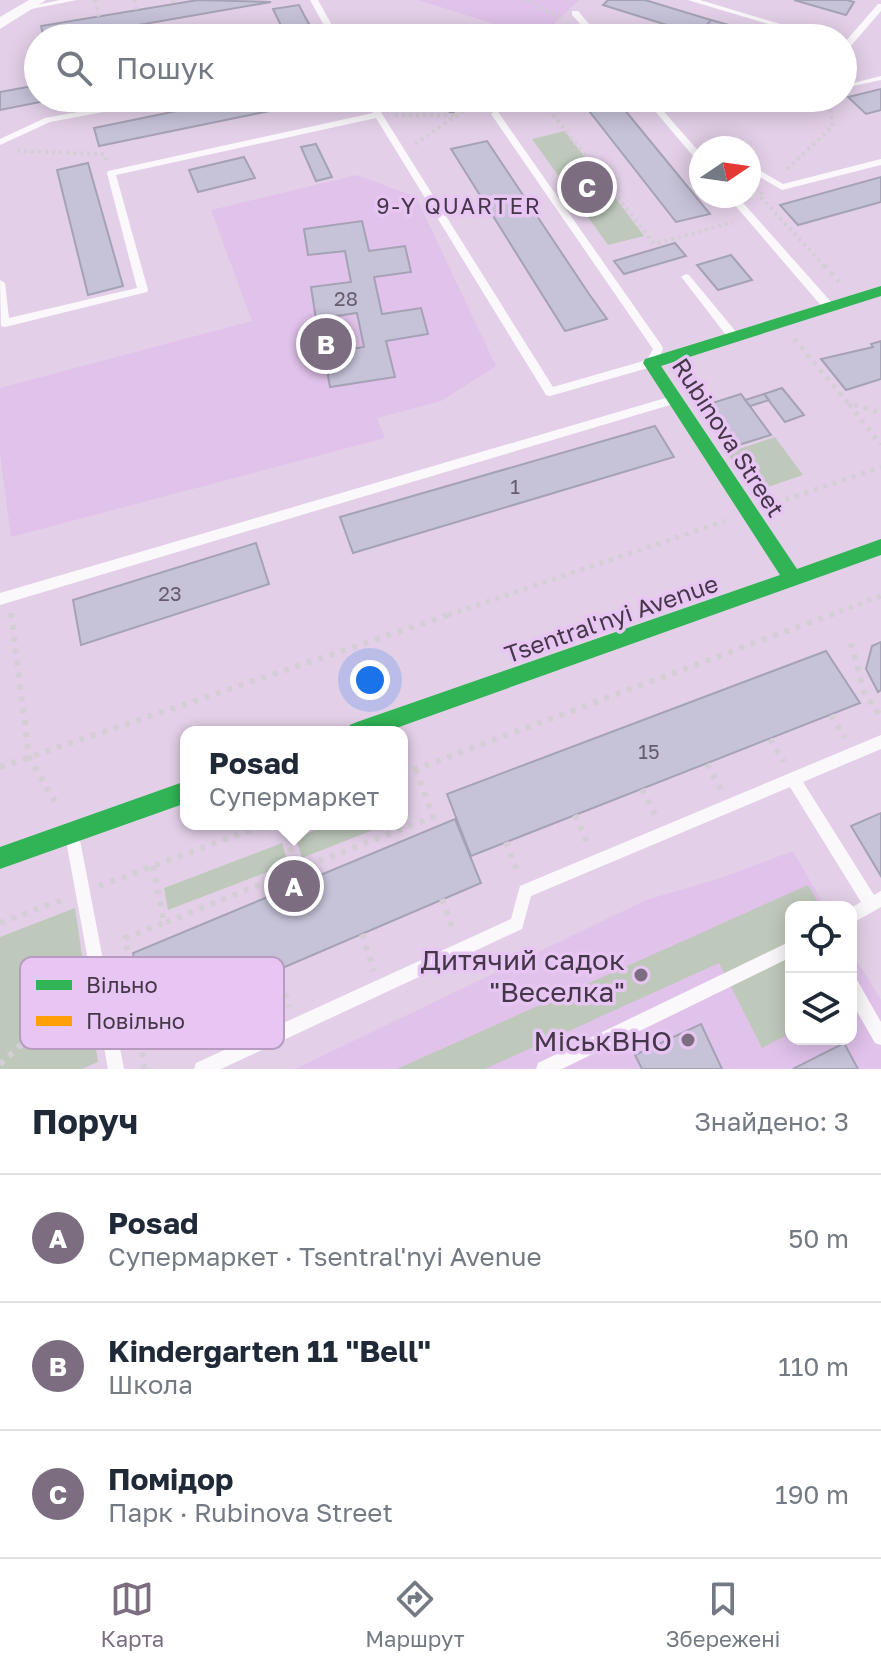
<!DOCTYPE html>
<html lang="uk">
<head>
<meta charset="utf-8">
<style>
  :root { --surface:#fff; --page:#f6f6f7; --text:#1f2937; --muted:#747a83; --line:#e0e1e3; --accent:#7c6d81 }
  body { margin:0; font-family:"Golos Text",sans-serif; background:var(--page); color:var(--text) }
  .controls { position:absolute; right:24px; bottom:24px; display:grid; overflow:hidden; border-radius:16px; box-shadow:0 4px 20px #0003 }
  .controls button { width:72px; height:72px; display:grid; place-items:center; padding:0; border:0; border-bottom:2px solid var(--line); background:var(--surface); color:var(--text); font:40px sans-serif }
  .compass { position:absolute; left:689px; top:136px; width:72px; height:72px; border-radius:50%; background:var(--surface); box-shadow:0 4px 20px #0003; rotate:77deg }
  .you { position:absolute; left:370px; top:680px; width:28px; height:28px; margin:-20px; border:6px solid #fff; border-radius:50%; background:#1a73e8; box-shadow:0 0 0 12px #1a73e833 }
  .badge { display:grid; place-items:center; width:52px; height:52px; border-radius:50%; background:var(--accent); color:#fff; font-size:26px; font-weight:700 }
  .pin { position:absolute; translate:-50% -50%; border:4px solid #fff; box-shadow:0 2px 8px #0006 }
  .popup { position:absolute; left:180px; top:726px; width:228px; height:104px; box-sizing:border-box; display:grid; place-content:center; border-radius:16px; background:var(--surface); filter:drop-shadow(0 2px 6px #0005); font-size:26px; white-space:nowrap; color:var(--muted) }
  .popup b { font-size:30px; color:var(--text) }
  .popup::after { content:''; position:absolute; left:50%; top:100%; margin-left:-16px; border:16px solid transparent; border-top-color:var(--surface) }
  .list { margin:0; padding:0; list-style:none }
  h2 { display:flex; justify-content:space-between; align-items:center; height:104px; margin:0; padding:0 32px; font-size:34px }
  h2 small { font-size:26px; font-weight:400; color:var(--muted) }
  .list li { display:grid; grid-template-columns:52px 1fr auto; gap:24px; align-items:center; box-sizing:border-box; height:128px; padding:0 32px; border-top:2px solid var(--line) }
  .list b { display:block; font-size:30px; white-space:nowrap }
  .list p { margin:0; font-size:26px; white-space:nowrap; color:var(--muted) }
  .list em { font-size:26px; font-style:normal; color:var(--muted) }
  .icon { flex:none; width:44px; height:44px; fill:none; stroke:currentColor; stroke-width:2; stroke-linecap:round; stroke-linejoin:round }
  .map { position:relative; flex:none; width:881px; height:1069px; overflow:hidden }
  .search { position:absolute; background:var(--surface); box-shadow:0 4px 20px #0003; left:24px; right:24px; top:24px; height:88px; display:flex; align-items:center; gap:20px; box-sizing:border-box; padding:0 28px; border-radius:44px; color:var(--muted); font-size:30px }
  .sheet { height:488px; background:var(--surface) }
  nav { display:flex; justify-content:space-around; align-items:center; box-sizing:border-box; height:112px; border-top:2px solid var(--line); background:var(--surface); font-size:22px; color:var(--muted) }
  nav a { display:grid; justify-items:center; gap:4px }
  nav .on { color:var(--accent) }
  .map>svg:first-child { display:block }
</style>
</head>
<body>
<div class="map">
<svg width="881" height="1069" viewBox="0 0 881 1069">
  <rect width="100%" height="100%" fill="#e3d0e8"/>
  <g fill="#e1c2ea">
    <polygon points="418,0 579,0 539,38"/>
    <polygon points="357,175 416,197 496,366 441,401 377,418 385,438 11,537 0,453 0,388 252,321 211,210"/>
    <polygon points="793,851 825,907 791,907 791,1039 851,1039 851,951 881,1000 881,1069 295,1069 646,900 718,879"/>
  </g>
  <g fill="#bec9bb">
    <polygon points="565,131 644,236 608,245 532,139"/>
    <polygon points="775,437 803,475 753,492 727,453"/>
    <polygon points="331,824 388,824 302,858 296,838"/>
    <polygon points="282,843 288,864 168,910 164,888"/>
    <polygon points="808,885 821,907 791,907 791,1033 762,1048 719,963 485,1069 397,1069"/>
    <polygon points="75,908 98,1062 82,1069 0,1069 0,937"/>
  </g>
  <g fill="#c6c3d9" stroke="#a5a2b5" stroke-width="2">
    <polygon points="198,0 271,2 64,38 44,38 41,26"/>
    <polygon points="608,0 645,0 711,20 699,35 603,5"/>
    <polygon points="794,0 847,0 854,2 846,15"/>
    <polygon points="299,5 304,15 317,38 287,38 273,9"/>
    <polygon points="711,20 736,27 771,38 710,38 699,35"/>
    <polygon points="38,85 38,98 60,98 0,110 0,92"/>
    <polygon points="881,89 881,110 866,114 848,97"/>
    <polygon points="240,98 274,98 279,109 99,146 94,128"/>
    <rect x="384" y="98" width="35" height="12"/>
    <polygon points="439,98 474,98 452,113 432,103"/>
    <polygon points="579,98 615,98 710,214 676,222"/>
    <polygon points="487,141 589,294 607,319 565,331 451,149"/>
    <polygon points="316,144 332,177 316,181 301,147"/>
    <polygon points="244,157 255,178 198,192 189,170"/>
    <polygon points="88,163 123,286 88,295 57,170"/>
    <polygon points="881,177 881,202 798,225 780,205"/>
    <polygon points="362,221 369,251 405,246 411,272 374,277 382,314 421,308 428,334 386,341 395,377 330,387 324,353 364,347 357,313 316,319 311,287 351,282 345,251 308,255 304,229"/>
    <polygon points="675,243 686,256 624,274 614,261"/>
    <polygon points="731,255 752,280 718,290 697,265"/>
    <polygon points="881,341 881,379 846,390 821,359 873,347 871,344"/>
    <polygon points="782,388 804,415 785,422 764,394"/>
    <polygon points="741,394 771,435 735,446 706,405"/>
    <polygon points="764,394 769,400 750,406 745,400"/>
    <polygon points="655,426 674,457 353,553 340,517"/>
    <polygon points="256,543 269,584 81,645 73,600"/>
    <polygon points="881,642 881,690 878,692 866,669 872,646"/>
    <polygon points="826,651 860,703 471,856 447,794"/>
    <polygon points="881,813 881,876 851,826"/>
    <polygon points="455,819 481,883 147,1026 133,953"/>
    <polygon points="701,1024 722,1069 642,1069 635,1055"/>
    <polygon points="844,1043 858,1069 793,1069"/>
  </g>
  <g fill="none" stroke-linecap="round" stroke-linejoin="round">
    <g stroke="#d5ced6" stroke-width="4" stroke-dasharray="3 4" stroke-linecap="butt">
      <polyline points="95,0 99,17"/>
      <polyline points="134,0 137,10"/>
      <polyline points="173,0 174,4"/>
      <polyline points="527,0 562,19"/>
      <polyline points="551,38 564,24"/>
      <polyline points="306,98 330,109"/>
      <polyline points="540,98 654,244 733,222"/>
      <polyline points="395,115 458,115"/>
      <polyline points="415,144 482,98"/>
      <polyline points="17,151 104,154 107,161"/>
      <polyline points="787,169 833,126 829,98"/>
      <polyline points="762,192 759,195 825,267"/>
    </g>
    <g stroke="#d5ced6" stroke-width="5" stroke-dasharray="4 6" stroke-linecap="butt">
      <polyline points="824,265 839,282"/>
      <polyline points="794,339 848,403 881,413"/>
      <polyline points="849,404 881,445"/>
      <polyline points="776,503 881,467"/>
      <polyline points="448,615 725,521"/>
      <polyline points="830,615 881,596"/>
    </g>
    <g stroke="#d5ced6" stroke-width="6" stroke-dasharray="5 7" stroke-linecap="butt">
      <polyline points="11,613 29,757 58,807"/>
      <polyline points="851,643 864,692 881,717"/>
      <polyline points="831,715 845,738"/>
      <polyline points="770,739 784,762"/>
      <polyline points="707,764 722,791"/>
      <polyline points="0,767 454,613"/>
      <polyline points="402,774 835,613"/>
      <polyline points="642,789 656,817"/>
      <polyline points="575,815 589,847"/>
      <polyline points="284,824 296,870 433,817 416,769"/>
      <polyline points="506,842 519,875"/>
      <polyline points="153,866 164,923 296,870"/>
      <polyline points="99,886 267,824"/>
      <polyline points="442,899 454,932"/>
      <polyline points="0,923 67,898"/>
      <polyline points="362,934 374,971"/>
      <polyline points="279,970 289,1007"/>
      <polyline points="192,1007 202,1049"/>
      <polyline points="0,1064 82,989"/>
      <polyline points="144,1069 141,1030 125,938 164,923"/>
    </g>
    <g fill="#fbf8fc" fill-rule="evenodd">
      <polygon points="60,0 77,0 26,10 22,8"/>
      <polygon points="310,0 318,0 339,38 331,38"/>
      <polygon points="688,0 700,0 827,38 815,38"/>
      <polygon points="878,4 881,4 881,11 850,47 843,46 843,42 845,42"/>
      <polygon points="572,11 578,11 601,38 593,38 572,15"/>
      <polygon points="881,76 881,80 849,87 845,85"/>
      <polygon points="154,98 172,98 168,100 50,122 0,145 0,139 45,118"/>
      <polygon points="364,98 372,98 553,387 647,360 653,349 491,114 495,111 498,112 662,346 663,349 655,366 550,396 546,395 376,118 116,175 148,290 147,292 5,327 1,326 0,280 5,283 9,318 137,288 107,173 108,171 373,113"/>
      <polygon points="644,98 652,98 701,154 701,163 698,162"/>
      <polygon points="881,159 881,165 782,190 758,176 749,179 749,173 759,170 783,184"/>
      <polygon points="727,196 737,196 832,303 832,309 824,309"/>
      <polygon points="686,274 689,275 737,333 738,336 737,339 729,339 683,279 681,277"/>
      <polygon points="676,395 680,396 681,399 680,402 0,605 0,593"/>
      <polygon points="881,735 881,749 803,782 874,895 881,891 881,907 851,924 851,908 861,902 790,787 531,896 522,929 221,1069 194,1069 196,1063 511,919 520,886"/>
      <polygon points="72,828 77,830 79,835 124,1069 108,1069 65,835 67,830"/>
      <polygon points="791,941 791,957 562,1069 536,1069 538,1063"/>
      <polygon points="851,978 857,980 881,1022 881,1045 875,1043 851,1001"/>
    </g>
    <polygon fill="#fbf8fc" fill-rule="evenodd" points="29,0 46,0 0,29 0,17"/>
    <g fill="#30b455" fill-rule="evenodd">
      <polygon points="881,286 881,296 661,366 797,569 881,539 881,555 385,732 347,732 350,725 357,722 780,575 643,363 645,359"/>
      <polygon points="186,781 186,803 0,869 0,847"/>
    </g>
  </g>
  <g fill="#7c6d81" stroke="#e8c6f3" stroke-width="3">
    <circle cx="641" cy="975" r="8"/>
    <circle cx="688" cy="1040" r="8"/>
  </g>
  <g text-anchor="middle" dominant-baseline="central" stroke-width="7" stroke-linejoin="round" paint-order="stroke">
    <g font-size="20" fill="#665c6e">
      <text x="346" y="298">28</text>
      <text x="515" y="486">1</text>
      <text x="170" y="593">23</text>
      <text x="649" y="751">15</text>
    </g>
    <g font-size="22" letter-spacing="2" fill="#453749" stroke="#e8c6f3">
      <text x="459" y="205">9-Y QUARTER</text>
    </g>
    <g font-size="24" fill="#453749" stroke="#e8c6f3">
      <text transform="translate(729 437) rotate(57)">Rubinova Street</text>
      <text transform="translate(611 618) rotate(-19)">Tsentral'nyi Avenue</text>
    </g>
    <g font-size="28" fill="#453749" stroke="#e8c6f3" text-anchor="end">
      <text x="625" y="959">Дитячий садок<tspan x="625" dy="32">"Веселка"</tspan></text>
      <text x="672" y="1040">МіськВНО</text>
    </g>
  </g>
  <rect x="20" y="957" width="264" height="92" rx="12" fill="#e8c6f3" stroke="#b79bc0" stroke-width="2"/>
  <rect x="36" y="980" width="36" height="10" fill="#30b455"/>
  <rect x="36" y="1016" width="36" height="10" fill="#ff9f0a"/>
  <g font-size="22" fill="#453749">
    <text x="86" y="993">Вільно</text>
    <text x="86" y="1029">Повільно</text>
  </g>
</svg>
<div class="controls">
<button><svg class="icon" aria-label="locate" viewBox="0 0 24 24"><circle cx="12" cy="12" r="6"/><path d="M12 2v4M12 18v4M2 12h4M18 12h4"/></svg></button>
<button><svg class="icon" aria-label="layers" viewBox="0 0 24 24"><path d="M12 4l9 5-9 5-9-5zM3 14l9 5 9-5"/></svg></button>
</div>
<svg class="compass" viewBox="-18 -18 36 36"><path d="M0-13l5 13h-10z" fill="#e53935"/><path d="M0 13l5-13h-10z" fill="#747a83"/></svg>
<div class="you"></div>
<div class="pin badge" style="left:294px;top:886px">A</div>
<div class="popup"><b>Posad</b>Супермаркет</div>
<div class="pin badge" style="left:326px;top:344px">B</div>
<div class="pin badge" style="left:587px;top:187px">C</div>
<div class="search"><svg class="icon" aria-label="search" viewBox="0 0 24 24"><circle cx="10" cy="10" r="6"/><path d="M15 15l6 6"/></svg>Пошук</div>
</div>
<section class="sheet">
<h2>Поруч<small>Знайдено: 3</small></h2>
<ul class="list">
<li><span class="badge">A</span><div><b>Posad</b><p>Супермаркет · Tsentral'nyi Avenue</p></div><em>50 m</em></li>
<li><span class="badge">B</span><div><b>Kindergarten 11 &quot;Bell&quot;</b><p>Школа</p></div><em>110 m</em></li>
<li><span class="badge">C</span><div><b>Помідор</b><p>Парк · Rubinova Street</p></div><em>190 m</em></li>
</ul>
</section>
<nav>
<a class="on"><svg class="icon" aria-label="map" viewBox="0 0 24 24"><path d="M3 6l6-2 6 2 6-2v14l-6 2-6-2-6 2zM9 4v14M15 6v14"/></svg>Карта</a>
<a><svg class="icon" aria-label="directions" viewBox="0 0 24 24"><path d="M12 3l9 9-9 9-9-9zM9 14v-3h6M13 9l2 2-2 2"/></svg>Маршрут</a>
<a><svg class="icon" aria-label="saved" viewBox="0 0 24 24"><path d="M7 4h10v16l-5-4-5 4z"/></svg>Збережені</a>
</nav>
</body>
</html>
